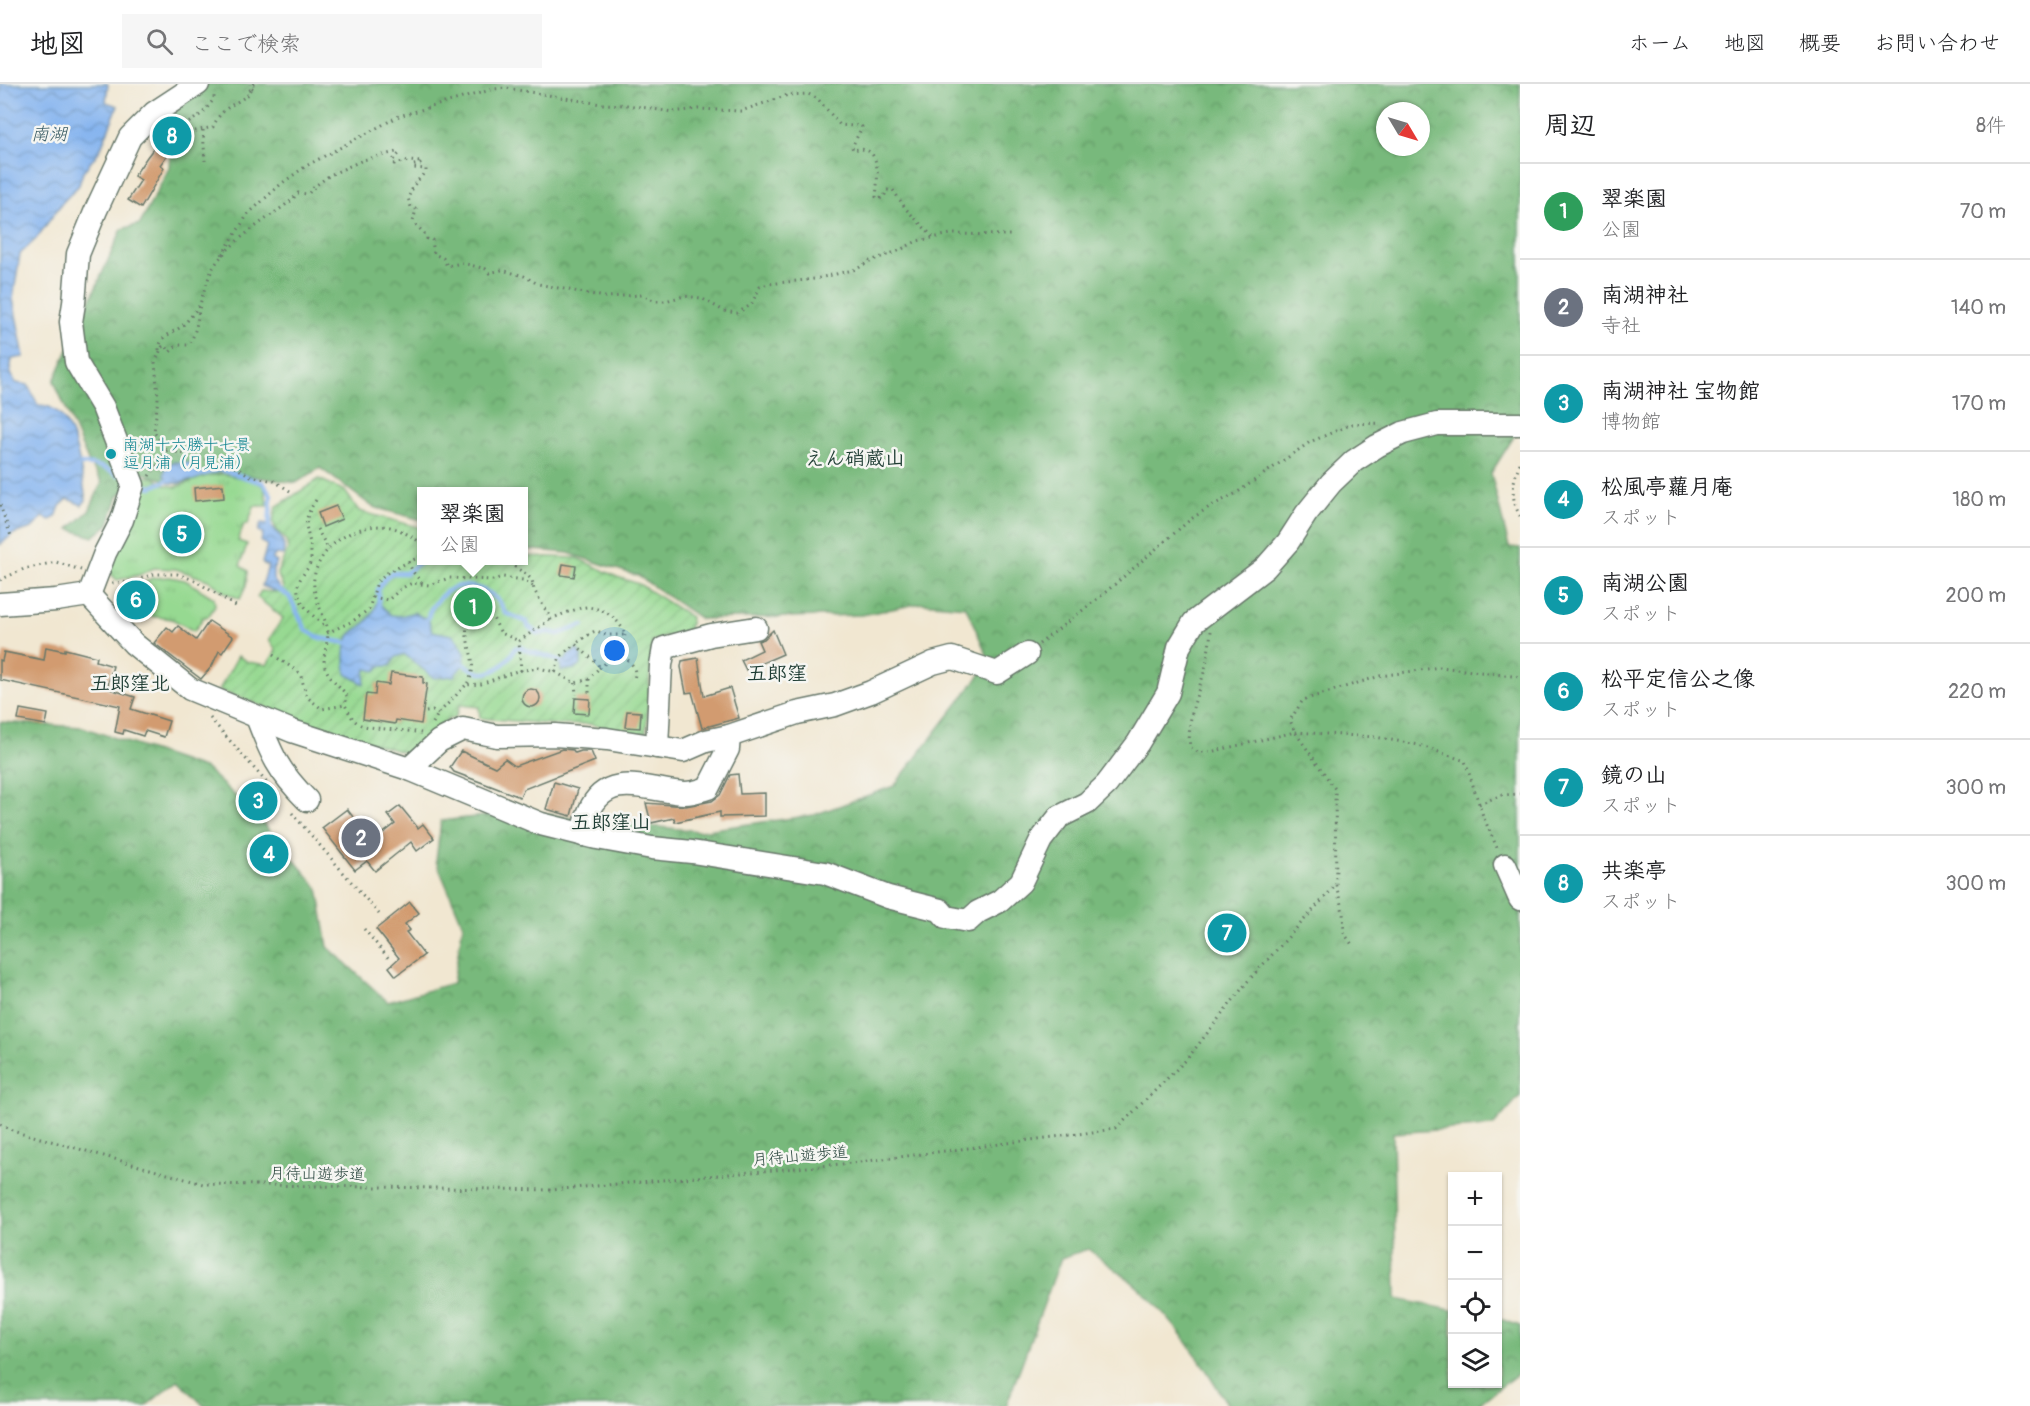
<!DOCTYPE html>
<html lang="ja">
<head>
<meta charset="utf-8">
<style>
  :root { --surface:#fff; --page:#f6f6f6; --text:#202124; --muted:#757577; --line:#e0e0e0; --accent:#db2777 }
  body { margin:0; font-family:Pangolin,"Klee One",sans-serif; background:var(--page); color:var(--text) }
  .controls { position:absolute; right:18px; bottom:18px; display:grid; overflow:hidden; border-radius:0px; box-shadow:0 2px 4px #0004 }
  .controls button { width:54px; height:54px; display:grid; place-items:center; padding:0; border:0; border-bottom:2px solid var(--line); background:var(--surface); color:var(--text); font:30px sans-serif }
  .compass { position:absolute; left:1376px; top:18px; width:54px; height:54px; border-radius:50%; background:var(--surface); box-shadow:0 2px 4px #0004; rotate:128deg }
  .you { position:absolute; left:615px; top:567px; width:21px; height:21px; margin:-15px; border:4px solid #fff; border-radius:50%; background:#1a73e8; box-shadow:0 0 0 9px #1a73e833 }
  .badge { display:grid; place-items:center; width:39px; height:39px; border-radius:50%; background:var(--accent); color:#fff; font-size:20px; font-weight:700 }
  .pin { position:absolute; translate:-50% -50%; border:3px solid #fff; box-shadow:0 2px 6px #0006 }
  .popup { position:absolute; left:417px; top:403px; width:111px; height:78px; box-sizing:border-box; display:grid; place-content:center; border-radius:0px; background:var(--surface); filter:drop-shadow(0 2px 4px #0005); font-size:20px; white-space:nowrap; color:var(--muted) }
  .popup b { font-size:22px; color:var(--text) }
  .popup::after { content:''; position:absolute; left:50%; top:100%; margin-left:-12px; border:12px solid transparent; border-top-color:var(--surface) }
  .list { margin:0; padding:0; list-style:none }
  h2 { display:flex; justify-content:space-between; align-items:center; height:78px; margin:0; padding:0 24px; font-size:26px }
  h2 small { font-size:20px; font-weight:400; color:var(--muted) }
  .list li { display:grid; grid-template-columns:39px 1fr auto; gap:18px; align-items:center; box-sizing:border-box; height:96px; padding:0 24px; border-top:2px solid var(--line) }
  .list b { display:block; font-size:22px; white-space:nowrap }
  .list p { margin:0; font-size:20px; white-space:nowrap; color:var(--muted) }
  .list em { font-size:20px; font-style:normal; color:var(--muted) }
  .icon { flex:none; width:33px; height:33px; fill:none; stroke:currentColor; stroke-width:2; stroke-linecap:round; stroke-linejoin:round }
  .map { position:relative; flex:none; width:1520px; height:1322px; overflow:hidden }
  header { display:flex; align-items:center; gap:36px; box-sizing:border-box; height:84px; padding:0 30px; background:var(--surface); border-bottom:2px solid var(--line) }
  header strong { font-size:28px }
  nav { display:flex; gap:33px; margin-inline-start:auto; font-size:21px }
  .search { width:420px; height:54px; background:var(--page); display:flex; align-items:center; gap:15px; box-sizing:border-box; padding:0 21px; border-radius:0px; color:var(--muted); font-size:22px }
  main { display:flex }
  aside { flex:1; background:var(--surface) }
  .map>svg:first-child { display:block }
</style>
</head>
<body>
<header>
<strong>地図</strong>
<div class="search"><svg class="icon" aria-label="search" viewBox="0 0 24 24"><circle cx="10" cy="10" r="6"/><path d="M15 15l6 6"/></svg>ここで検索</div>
<nav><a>ホーム</a><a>地図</a><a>概要</a><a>お問い合わせ</a></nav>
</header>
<main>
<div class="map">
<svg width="1520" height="1322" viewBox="0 0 1520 1322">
  <defs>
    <pattern id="grass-tufts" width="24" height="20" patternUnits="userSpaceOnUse" patternTransform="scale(1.5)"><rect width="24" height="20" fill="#96d991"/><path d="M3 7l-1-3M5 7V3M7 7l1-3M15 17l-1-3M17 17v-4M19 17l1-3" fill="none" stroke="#81bb7e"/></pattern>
    <pattern id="forest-crowns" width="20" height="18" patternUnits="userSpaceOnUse" patternTransform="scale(1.5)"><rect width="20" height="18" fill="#78b97b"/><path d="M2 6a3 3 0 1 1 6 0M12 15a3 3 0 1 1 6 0" fill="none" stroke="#629866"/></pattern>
    <pattern id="garden-furrows" width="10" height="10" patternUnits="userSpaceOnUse" patternTransform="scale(1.5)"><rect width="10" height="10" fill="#96d991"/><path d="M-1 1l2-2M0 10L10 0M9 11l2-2" fill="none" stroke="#81bb7e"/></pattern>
    <pattern id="water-waves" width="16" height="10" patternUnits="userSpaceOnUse" patternTransform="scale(1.5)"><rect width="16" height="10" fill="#85b4ef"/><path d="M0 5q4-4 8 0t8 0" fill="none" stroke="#6c94c2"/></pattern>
  </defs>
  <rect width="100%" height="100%" fill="#f6f6f2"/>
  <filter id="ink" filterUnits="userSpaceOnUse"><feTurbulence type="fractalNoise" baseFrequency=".0167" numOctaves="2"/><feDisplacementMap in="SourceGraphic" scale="12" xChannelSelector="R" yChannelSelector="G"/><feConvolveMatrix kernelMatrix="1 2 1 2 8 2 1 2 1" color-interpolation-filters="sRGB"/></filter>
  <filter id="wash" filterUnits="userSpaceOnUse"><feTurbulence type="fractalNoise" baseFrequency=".008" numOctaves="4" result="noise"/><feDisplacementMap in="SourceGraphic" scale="24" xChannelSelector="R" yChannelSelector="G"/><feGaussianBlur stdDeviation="1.35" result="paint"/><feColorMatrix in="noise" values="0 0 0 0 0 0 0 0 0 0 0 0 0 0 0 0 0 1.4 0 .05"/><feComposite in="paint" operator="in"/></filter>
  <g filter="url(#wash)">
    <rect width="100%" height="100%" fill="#f1e7d1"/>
    <g fill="url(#grass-tufts)" stroke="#5a8b62" stroke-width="1.5">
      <polygon points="223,390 256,397 264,403 268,422 254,422 248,440 244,440 238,457 247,460 240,482 248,487 246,502 240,515 226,509 208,496 176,485 154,484 139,491 117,496 104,483 141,393 153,393 165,401 177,403 206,392"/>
      <polygon points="170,493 185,496 214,514 215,522 208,533 204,533 194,547 172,535 136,530 130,525 118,508 138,502 152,494"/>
    </g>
    <path fill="url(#forest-crowns)" stroke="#4c7b58" stroke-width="1.5" fill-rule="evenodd" d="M205,0h1315v343l-29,46 18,74 11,1v548l-27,30 -100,7 3,166 56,11v74h46v-66l22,8v46l-44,34h-248c-23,-41 -51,-82 -85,-114 -16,-16 -37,-29 -55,-43l-27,9 -55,148h-802l-26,-26 -32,26h-146v-684l82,5 124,42 50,46 62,73 10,59 60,55 65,-19 10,-58 -27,-64 5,-40 87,-10 59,9 112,11 115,-16 80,-29 96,-124 -24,-55 -44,-4 -60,12 -161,4 -63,-43 -70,-23 -44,-4v-57h-102v28l-49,-13 -53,-39 -24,15 -74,-11 -44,12 -35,-11 -25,23 -9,28 -16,13 -24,-8 20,-18 13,-29 -13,-19 -35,-82 68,-152 18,-5 29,-56 1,-13 17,-26 -17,-14zM1385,27h36v36h-36z"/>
    <polygon fill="url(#garden-furrows)" stroke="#5a8b62" stroke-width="1.5" points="319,395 345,407 359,427 422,444 422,476 524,476 524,472 577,474 617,493 639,500 691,533 689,546 652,557 646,649 639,650 589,640 560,641 480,634 479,623 460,621 455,634 449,635 416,665 405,669 316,642 219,606 238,572 248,578 267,581 276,567 269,555 283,534 257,513 261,507 283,509 283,503 277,489 288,465 286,456 276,445 273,438 276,423"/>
    <g fill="url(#water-waves)" stroke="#527892" stroke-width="1.5">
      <path d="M0,0h108l-2,18 12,4 -18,44 -17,22 -4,13 -17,18 -26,36 -16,15 -7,45 11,58 -12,2 -2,13 6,11 12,2 10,20c38,-1 43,68 48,95l-4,5 -14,-6 -8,7 -4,11 -6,3 -7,-3 -11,11 -19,6 -13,11z"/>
      <polygon points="174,378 192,379 199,386 198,393 180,399 169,399 164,391 166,381"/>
      <path d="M261,439l8,1c9,10 18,16 14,31l-7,-1 -4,5 5,3 -4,8v9l7,10 -6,2 -12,-5 6,-20 -6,-3 5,-18 -6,-3 2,-9 -5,-2z"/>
      <path d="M377,517l14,14 10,1 13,-4 8,5 6,1 4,13 20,4 7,7 6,11 -1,11 -10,12 -20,2 -30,-24 -8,3 -6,9h-10l-4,5 -10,-2 -2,15 -18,-10c-1,-11 -3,-29 4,-39 3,-4 8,-6 12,-9 8,-7 13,-14 15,-25z"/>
      <path d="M577,565l4,5v11l-6,4 -14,2c-1,-7 1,-9 6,-13l1,-4h3z"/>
    </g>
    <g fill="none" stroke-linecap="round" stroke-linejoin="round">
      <g stroke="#85b4ef" stroke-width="4.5">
        <path d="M81,380c13,0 26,4 37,11"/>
        <polyline points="192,394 219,385 263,399 271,411 269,446"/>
        <polyline points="144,402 152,403 172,394"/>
        <polyline points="273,503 289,512 306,546 320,554 352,560"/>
        <polyline points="379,523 378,505 387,492 392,489 406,489 423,476"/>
        <path d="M424,538l4,-4c1,-8 4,-11 9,-17 13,-17 27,-18 46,-11 11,4 18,11 22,23l22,9 1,4 10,8 10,-2 11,2 24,-9"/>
        <path d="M460,578c6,3 15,10 21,11 16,1 28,-13 34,-25l5,-1c14,8 28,7 42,15"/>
      </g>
    </g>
    <g id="blocks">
      <g fill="#d29b70">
        <polygon points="173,39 184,47 160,81 164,84 141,124 128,116 141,96 134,92 147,73"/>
        <polygon points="223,401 224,414 195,417 194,404"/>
        <polygon points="336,422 342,435 323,443 318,429"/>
        <polygon points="563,480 576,482 574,493 561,491"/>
        <polygon points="209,537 233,553 222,569 219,567 212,582 201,595 154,559 167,543 173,548 178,542 196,556"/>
        <polygon points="773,546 783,570 746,586 741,576 762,566 758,557 764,555"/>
        <polygon points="46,563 65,567 65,565 97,573 96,577 113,582 107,604 135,613 131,625 169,637 164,653 145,647 143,652 124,646 123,650 115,648 120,622 0,596 0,576 2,577 4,568 44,576"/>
        <polygon points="698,574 704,612 730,604 739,634 702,644 692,608 686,609 681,583 682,577"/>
        <polygon points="391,589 423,593 423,599 427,600 421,640 396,636 395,640 363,635 366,610 375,611 376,599 389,601"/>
        <circle cx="531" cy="614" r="9"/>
        <polygon points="575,614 590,615 589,630 574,629"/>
        <polygon points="20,625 48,630 46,641 18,636"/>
        <polygon points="627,627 641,628 640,644 625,643"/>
        <polygon points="562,665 573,666 575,669 581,667 591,667 595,677 524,705 520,713 454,688 450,683 461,667 495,683 505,675 515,682"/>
        <polygon points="738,690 740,710 765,709 765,732 720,733 720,728 675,738 674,734 651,739 646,719 686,722 712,717 720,711 730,691"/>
        <polygon points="554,698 578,705 571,732 546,725"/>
        <polygon points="256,706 268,718 258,727 247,715"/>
        <polygon points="400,722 418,744 423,740 434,754 417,767 411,758 375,787 367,777 355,786 322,744 347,725 372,758 395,740 388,731"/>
        <polygon points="275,763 276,775 262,777 261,764"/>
        <polygon points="410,818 419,829 405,840 410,846 406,848 424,871 396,892 389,883 399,874 376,845"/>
      </g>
    </g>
  </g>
  <g filter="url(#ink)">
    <use href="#blocks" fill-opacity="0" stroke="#68786b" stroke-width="1.5"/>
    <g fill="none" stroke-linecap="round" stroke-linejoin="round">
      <defs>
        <g id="minor">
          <polyline points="89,511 134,560 190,605 292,647 409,685 541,740 597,754 652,764 692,768 825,789 888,813 940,826 946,833 968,837 978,828 1000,817 1021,798 1041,756 1059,733 1087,719 1107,700 1138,659 1168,609 1179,563 1194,538 1265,484 1288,458 1306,430 1331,399 1354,377 1377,362 1403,349 1437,340 1520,340"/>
          <polyline points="0,520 56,516 89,511 105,469 122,436 133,401 103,323 76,278 71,238 74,219 78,170 96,126 130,53 154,29 198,0"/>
          <path d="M257,633c14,37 21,54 50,83"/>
          <polyline points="657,663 661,581 664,564 711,551 756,544"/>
          <polyline points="409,685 439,657 463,645 497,652 555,651 607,655 683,667 706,657 729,652 797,629 835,621 871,608 933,579 952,574 997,589 1027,570"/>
          <path d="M583,751c2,-8 3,-16 6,-23 18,-44 63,-20 96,-19 8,0 16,-3 23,-5l20,-39 1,-13"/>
          <polyline points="1505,781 1520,815"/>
        </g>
      </defs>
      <use href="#minor" stroke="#68786b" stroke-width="25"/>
      <g stroke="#68786b" stroke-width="3" stroke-dasharray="1.5 4.5" stroke-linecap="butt">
        <polyline points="253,0 255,0"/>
        <path d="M184,42l11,5 18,-4c9,-21 21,-21 37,-34v-3l4,-1 -4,-2v-3"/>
        <polyline points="184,42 203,29 214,15 214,12 210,13"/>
        <polyline points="203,46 205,77"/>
        <path d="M222,171l26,-41 33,-30 25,-18 93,-50 95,-27 12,-1 95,16 27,1 44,7 26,-3 43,2 47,-16 20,-1 9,4 23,27 13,1 7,-1 2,2 -10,20 1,3c29,-7 25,27 23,47l3,2 5,-2 3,-7h6l13,19 29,30"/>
        <path d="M159,266c1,-15 13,-16 23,-24 7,-6 12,-14 17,-20"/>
        <path d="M1520,379c-8,20 -10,34 0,53"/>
        <polyline points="149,392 167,366"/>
        <path d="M290,407l-16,-10 -23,-5 -20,-11 -64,-15 -13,-18 4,-34 -3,-36 7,-15 4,-1 4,6 7,-7h12c7,-13 8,-22 10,-35 2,-12 8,-29 13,-40 12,-25 58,-53 80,-70l6,-7 10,1 7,-8 15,-11 33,-15 33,-8 3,2 -6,6 1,4 15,-3 13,1 -2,2 -7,1 1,3 12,1v2l-12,14 -6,13 3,9 5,2 -3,13 14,14v3l5,1 2,14 9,4 4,8 15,-3 24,6 3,4 13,-3 22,6 14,8 67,13 37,-2 14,6h9l19,-5 17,2 23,13 13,2 14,-8 9,-18 8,-3 47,-5 42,-10 13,-8 28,-10 19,-10 34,-7 60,1"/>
        <path d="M316,416c-19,28 -4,30 -5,58 0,8 -6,13 -10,20 -12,19 12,38 25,49"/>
        <polyline points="0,421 12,455"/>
        <polyline points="317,445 329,466"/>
        <path d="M504,476l22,14 6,6 2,10 17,29c6,-3 32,-13 37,-12 17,2 32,12 37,28h-19l-9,-4 -4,1 -18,12 23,20 1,4 -10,11 -14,4 -20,-11 -16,-4 -22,3 -36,13 -15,1c21,-27 -18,-54 13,-77l9,1 13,24 18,8"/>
        <polyline points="408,478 422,472"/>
        <polyline points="0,496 24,485 56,478 81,486"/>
        <polyline points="112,499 131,498 154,490 177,490 194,496 239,524"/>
        <polyline points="373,513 388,516 402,504 412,499 429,501 449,494 493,496 503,493 523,496 533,502"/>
        <path d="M1211,547c-2,17 -4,34 -10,51 -7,21 -14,42 -11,65l8,5h12l85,-20 80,5 44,8 46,16 18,55 15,34"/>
        <polyline points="327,549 353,537 369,525 377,498 385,490 408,478 413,488 423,500"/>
        <polyline points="1039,560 1101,512 1191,435 1211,422 1235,410 1310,358 1352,340 1381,339"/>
        <polyline points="619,569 625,551"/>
        <polyline points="273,571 300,589 307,613 322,625 345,621"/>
        <path d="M599,584l20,-15c9,6 19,14 15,26"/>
        <polyline points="521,587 519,557 551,535"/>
        <polyline points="555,588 560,573 575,560"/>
        <polyline points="589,595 589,609"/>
        <polyline points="575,599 576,611"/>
        <polyline points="426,628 433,627 438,630"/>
        <polyline points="210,634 267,699"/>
        <polyline points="433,639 438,630 466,601"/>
        <path d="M421,649c-13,-3 -54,-4 -62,-9 -7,-4 -10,-12 -14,-19l2,-9c-6,-9 -18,-18 -22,-29 -4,-13 6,-28 2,-41 -5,-14 -15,-32 -13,-48 5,-33 44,-57 76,-51 13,3 21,10 32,16"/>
        <polyline points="1479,720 1502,711 1520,710"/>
        <polyline points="292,729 379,830"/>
        <polyline points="1336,801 1343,828 1344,849 1353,862"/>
        <polyline points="364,845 390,876"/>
        <polyline points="0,1040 12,1046 203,1100 551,1106 852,1079 1116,1045 1187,975 1248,897 1336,801 1335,705 1295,648 1290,636 1303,616 1380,592 1440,583 1520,593"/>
      </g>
      <use href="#minor" stroke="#fff" stroke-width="22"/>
    </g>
  </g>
  <circle fill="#0f9aa8" stroke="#f6f6f2" stroke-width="2" cx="111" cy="370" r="6"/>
  <g text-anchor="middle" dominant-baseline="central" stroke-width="5" stroke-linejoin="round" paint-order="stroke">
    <g font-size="16" fill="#0d838f" stroke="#f6f6f2" text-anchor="start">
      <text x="123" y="361">南湖十六勝十七景<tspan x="123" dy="18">逗月浦（月見浦）</tspan></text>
    </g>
    <g font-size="16" fill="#1f3d34" stroke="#f6f6f2">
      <text transform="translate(800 1072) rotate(-5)">月待山遊歩道</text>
      <text transform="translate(317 1090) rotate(1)">月待山遊歩道</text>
    </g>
    <g font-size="18" font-style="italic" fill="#385b63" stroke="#f6f6f2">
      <text x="49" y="50">南湖</text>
    </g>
    <g font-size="20" font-weight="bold" fill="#1f3d34" stroke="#f6f6f2">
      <text x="855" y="374">えん硝蔵山</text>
      <text x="777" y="589">五郎窪</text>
      <text x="130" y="599">五郎窪北</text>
      <text x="611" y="738">五郎窪山</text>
    </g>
  </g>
</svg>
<div class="controls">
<button>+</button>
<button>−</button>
<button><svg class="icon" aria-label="locate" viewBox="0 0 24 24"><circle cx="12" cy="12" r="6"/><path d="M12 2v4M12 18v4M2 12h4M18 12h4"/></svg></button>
<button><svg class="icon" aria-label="layers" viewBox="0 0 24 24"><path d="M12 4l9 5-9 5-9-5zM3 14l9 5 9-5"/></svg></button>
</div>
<svg class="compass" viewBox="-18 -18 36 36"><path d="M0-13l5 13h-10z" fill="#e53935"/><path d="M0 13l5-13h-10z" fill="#757577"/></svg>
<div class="you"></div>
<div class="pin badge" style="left:473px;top:523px;background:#2e9e5b">1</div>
<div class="popup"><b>翠楽園</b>公園</div>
<div class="pin badge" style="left:361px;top:754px;background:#6b7280">2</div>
<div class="pin badge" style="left:258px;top:717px;background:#0f9aa8">3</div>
<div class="pin badge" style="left:269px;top:770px;background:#0f9aa8">4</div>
<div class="pin badge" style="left:182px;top:450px;background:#0f9aa8">5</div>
<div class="pin badge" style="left:136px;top:516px;background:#0f9aa8">6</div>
<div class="pin badge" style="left:1227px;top:849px;background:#0f9aa8">7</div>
<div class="pin badge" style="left:172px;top:52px;background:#0f9aa8">8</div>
</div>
<aside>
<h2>周辺<small>8件</small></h2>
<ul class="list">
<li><span class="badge" style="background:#2e9e5b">1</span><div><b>翠楽園</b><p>公園</p></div><em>70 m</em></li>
<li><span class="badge" style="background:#6b7280">2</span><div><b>南湖神社</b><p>寺社</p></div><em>140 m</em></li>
<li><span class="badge" style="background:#0f9aa8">3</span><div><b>南湖神社 宝物館</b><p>博物館</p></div><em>170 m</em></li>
<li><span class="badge" style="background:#0f9aa8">4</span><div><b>松風亭蘿月庵</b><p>スポット</p></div><em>180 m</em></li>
<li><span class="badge" style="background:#0f9aa8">5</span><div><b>南湖公園</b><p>スポット</p></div><em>200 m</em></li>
<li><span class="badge" style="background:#0f9aa8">6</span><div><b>松平定信公之像</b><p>スポット</p></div><em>220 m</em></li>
<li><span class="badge" style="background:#0f9aa8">7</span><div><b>鏡の山</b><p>スポット</p></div><em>300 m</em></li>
<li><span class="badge" style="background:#0f9aa8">8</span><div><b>共楽亭</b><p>スポット</p></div><em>300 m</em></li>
</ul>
</aside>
</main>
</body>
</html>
